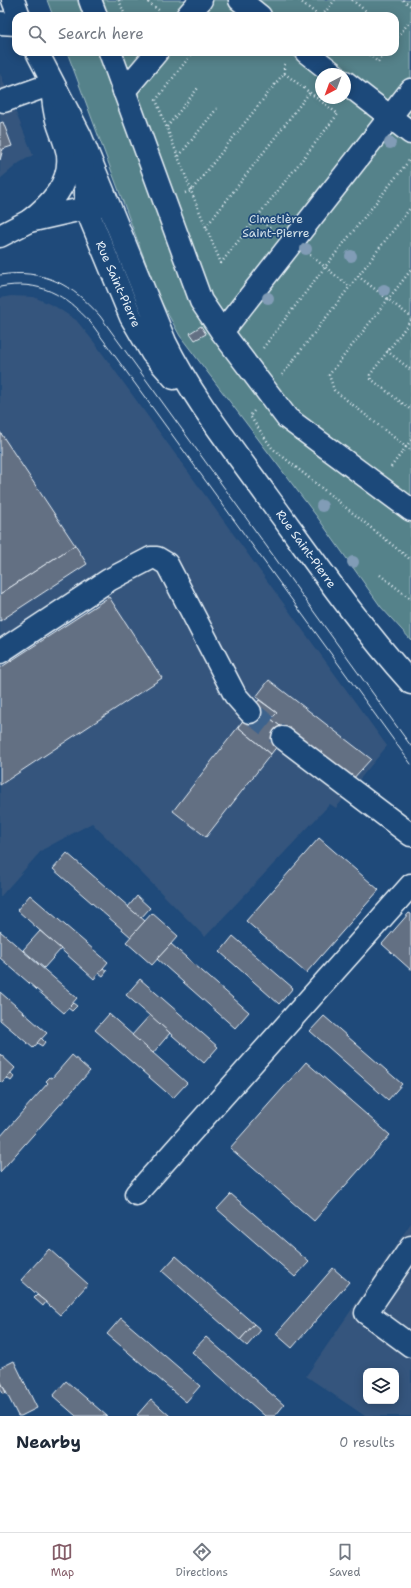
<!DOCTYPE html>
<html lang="en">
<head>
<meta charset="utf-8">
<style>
  :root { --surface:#fff; --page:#f2f2f3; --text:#1f2937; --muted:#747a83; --line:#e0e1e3; --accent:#845c67 }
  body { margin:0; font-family:"Shantell Sans",sans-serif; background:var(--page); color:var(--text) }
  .controls { position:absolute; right:12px; bottom:12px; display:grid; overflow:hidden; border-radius:8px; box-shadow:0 2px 10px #0003 }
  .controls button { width:36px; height:36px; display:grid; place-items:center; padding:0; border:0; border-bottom:1px solid var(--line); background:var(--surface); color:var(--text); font:20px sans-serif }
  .compass { position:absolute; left:315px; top:68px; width:36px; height:36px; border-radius:50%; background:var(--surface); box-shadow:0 2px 10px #0003; rotate:221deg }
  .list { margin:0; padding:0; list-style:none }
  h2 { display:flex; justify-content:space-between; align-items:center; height:52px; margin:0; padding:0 16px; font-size:17px }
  h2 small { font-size:13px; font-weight:400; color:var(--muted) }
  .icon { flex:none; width:22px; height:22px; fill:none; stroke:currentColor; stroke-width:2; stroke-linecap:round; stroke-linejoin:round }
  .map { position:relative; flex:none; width:411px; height:1416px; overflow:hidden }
  .search { position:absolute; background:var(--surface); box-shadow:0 2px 10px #0003; left:12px; right:12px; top:12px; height:44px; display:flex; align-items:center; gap:10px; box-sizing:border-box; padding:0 14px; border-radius:12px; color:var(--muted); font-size:15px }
  .sheet { height:116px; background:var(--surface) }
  nav { display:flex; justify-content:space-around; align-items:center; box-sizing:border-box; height:56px; border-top:1px solid var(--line); background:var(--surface); font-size:11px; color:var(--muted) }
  nav a { display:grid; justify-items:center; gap:2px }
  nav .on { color:var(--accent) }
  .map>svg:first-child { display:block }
</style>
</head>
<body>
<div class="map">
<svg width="411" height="1416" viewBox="0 0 411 1416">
  <rect width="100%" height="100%" fill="#1f4a7a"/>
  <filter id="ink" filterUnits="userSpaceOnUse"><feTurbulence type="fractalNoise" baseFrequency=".025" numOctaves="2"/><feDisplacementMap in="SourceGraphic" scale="8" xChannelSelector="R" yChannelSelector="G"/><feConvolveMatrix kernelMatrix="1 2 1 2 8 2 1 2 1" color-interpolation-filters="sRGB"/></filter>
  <g filter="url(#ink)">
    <g fill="#34557d" fill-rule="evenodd">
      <polygon points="0,73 33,155 19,163 0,179"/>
      <polygon points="11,296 34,297 56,307 76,320 94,342 387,746 336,808 330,804 205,937 92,823 42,850 0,897 0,298"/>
      <path d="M411,1223v193h-46l-59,-40zM366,1371h30v30h-30z"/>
    </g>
    <path fill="#55828a" stroke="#9ebac1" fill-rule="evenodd" d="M47,0h364v640l-30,-33 -63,-89 -138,-182 -21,-38 -92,-246h328v-36h-342zM321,74h24v24h-24z"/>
    <g fill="#646f83" stroke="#e8f1f8">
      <polygon points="3,122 12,146 3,149 0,160 0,123"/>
      <polygon points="201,326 206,334 195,340 190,333"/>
      <polygon points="0,432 75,545 0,594"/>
      <polygon points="75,545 87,564 0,621 0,594"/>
      <polygon points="109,597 162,678 0,785 0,668"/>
      <polygon points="269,680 371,759 351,781 271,719 277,713 256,697"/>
      <polygon points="259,700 277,713 271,719 288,732 271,754 238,727"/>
      <polygon points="238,727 271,754 206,837 173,811"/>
      <polygon points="319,838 379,890 306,973 246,921"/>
      <polygon points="67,853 145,921 131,937 53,869"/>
      <polygon points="30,895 108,962 94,979 17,910"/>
      <polygon points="137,896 150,908 141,918 128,907"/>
      <polygon points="152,913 178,936 152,965 126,942"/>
      <polygon points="409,913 411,914 411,970 382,944"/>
      <polygon points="0,931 77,998 64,1013 0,958"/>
      <polygon points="40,931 61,949 44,968 23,950"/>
      <polygon points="233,936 293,988 279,1004 220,952"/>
      <polygon points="171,944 249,1012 235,1028 157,959"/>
      <polygon points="103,968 107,971 103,976 99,973"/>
      <polygon points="140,979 218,1047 204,1063 126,995"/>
      <polygon points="0,992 47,1033 33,1048 0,1020"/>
      <polygon points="73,1003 77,1006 72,1011 68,1008"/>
      <polygon points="109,1014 187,1083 173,1098 95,1030"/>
      <polygon points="150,1015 170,1033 153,1053 132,1035"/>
      <polygon points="324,1016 402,1084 388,1100 310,1031"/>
      <polygon points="41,1038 45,1042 42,1046 37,1043"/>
      <polygon points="0,1054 15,1068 2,1083 0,1081"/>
      <polygon points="72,1055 90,1071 0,1172 0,1137 48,1083 46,1081 50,1077 52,1078"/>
      <polygon points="306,1062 390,1135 314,1221 230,1148"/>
      <polygon points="11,1073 14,1077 11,1081 7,1078"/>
      <polygon points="231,1194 309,1262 295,1277 217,1209"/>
      <polygon points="49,1249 88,1284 60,1315 21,1280"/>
      <polygon points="176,1256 254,1324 240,1340 162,1271"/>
      <polygon points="333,1268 349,1282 292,1348 276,1334"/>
      <polygon points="37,1295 46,1302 43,1306 34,1298"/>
      <polygon points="121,1318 200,1386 186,1402 107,1334"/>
      <polygon points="254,1324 261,1330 247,1346 240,1340"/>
      <polygon points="206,1337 284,1405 275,1416 265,1416 192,1352"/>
      <polygon points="14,1361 37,1408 21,1416 18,1416 0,1380 0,1368"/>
      <polygon points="0,1380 6,1393 4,1395 0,1388"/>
      <polygon points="66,1381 107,1416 76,1416 53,1396"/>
      <polygon points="151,1399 170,1416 139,1416 137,1415"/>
    </g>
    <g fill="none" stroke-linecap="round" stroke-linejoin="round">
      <polyline stroke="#3d638d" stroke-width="22" stroke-dasharray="22 11" stroke-linecap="butt" points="250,712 283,738"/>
      <defs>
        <g id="minor">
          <polyline points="90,0 96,16"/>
          <polyline points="240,0 260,16"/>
          <polyline points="187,16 201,0"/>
          <polyline points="0,23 16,24"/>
          <polyline points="110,52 201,301 222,332 287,418 411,510"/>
          <polyline points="306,52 334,74"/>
          <polyline points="345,82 411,133"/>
          <polyline points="124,91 157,52"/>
          <path d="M4,101l48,-17c1,9 1,18 3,27 2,15 11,29 13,44 3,29 -18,50 -39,66"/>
          <polyline points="0,236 29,221 104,204"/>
          <polyline points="222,332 411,90"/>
          <polyline points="0,652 109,580 151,558 157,558 167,564 235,695 250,712"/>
          <polyline points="283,738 411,835"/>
          <polyline points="136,1194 411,885"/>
          <polyline points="411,1247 366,1313 411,1346"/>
        </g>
        <g id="major">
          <polyline points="13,0 19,16"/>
          <path d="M37,52l43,83 85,207c27,55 66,104 102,154 46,63 91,128 144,187"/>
          <polyline points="82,162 86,189 86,208 131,317 152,353 174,378"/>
        </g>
      </defs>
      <use href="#minor" stroke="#e8f1f8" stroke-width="25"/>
      <use href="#major" stroke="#e8f1f8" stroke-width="25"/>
      <g stroke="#e8f1f8" stroke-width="2.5" stroke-dasharray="1 3" stroke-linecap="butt">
        <polyline points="119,0 125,16"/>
        <polyline points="145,0 160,11"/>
        <polyline points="299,0 319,16"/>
        <polyline points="352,0 372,16"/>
        <polyline points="403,0 411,6"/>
        <polyline points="322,16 335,0"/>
        <polyline points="395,40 411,20"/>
        <polyline points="366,52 378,62 386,52"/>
        <polyline points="284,73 284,65 286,62"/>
        <polyline points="167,127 198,88"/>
        <polyline points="179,156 218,107"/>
        <polyline points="191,190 156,100 193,52"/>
        <polyline points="185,193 191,191 221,263 338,114 284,73 191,191"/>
        <polyline points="257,217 273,231"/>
        <polyline points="206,227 310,92"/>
        <polyline points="310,255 350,287"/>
        <polyline points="358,276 411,317"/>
        <polyline points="411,320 370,375 371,379 411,410"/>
        <polyline points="263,348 325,267 411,158"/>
        <polyline points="387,351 411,370"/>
        <polyline points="282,375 411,207"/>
        <polyline points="254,411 250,416 272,448 411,560"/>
        <polyline points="411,440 406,447 411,450"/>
        <polyline points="391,467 406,447 334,390 329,375 411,270"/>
        <polyline points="380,575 411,599"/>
      </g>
      <use href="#minor" stroke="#1f4a7a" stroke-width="22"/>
      <use href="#major" stroke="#1f4a7a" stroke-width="22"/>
      <g stroke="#e8f1f8" stroke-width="1">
        <path d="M0,275c43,-7 73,10 100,41l311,430"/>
        <path d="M0,287c39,-8 66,8 91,36l320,441"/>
      </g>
    </g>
    <g fill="#819cb6">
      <circle cx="390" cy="143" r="6"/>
      <circle cx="306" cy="249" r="6"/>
      <circle cx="351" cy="256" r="6"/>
      <circle cx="384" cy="290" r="6"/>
      <circle cx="268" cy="298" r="6"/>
      <circle cx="322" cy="506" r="6"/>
      <circle cx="353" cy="562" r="6"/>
    </g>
  </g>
  <g text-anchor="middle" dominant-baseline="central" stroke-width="3.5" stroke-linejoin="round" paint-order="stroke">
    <g font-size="12" fill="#d2e0e8" stroke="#1f4a7a">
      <text x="276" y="219">Cimetière<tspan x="276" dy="14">Saint-Pierre</tspan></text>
    </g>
    <g font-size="12" fill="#e8f1f8" stroke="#1f4a7a">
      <text transform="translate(118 284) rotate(66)">Rue Saint-Pierre</text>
      <text transform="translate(306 549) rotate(54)">Rue Saint-Pierre</text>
    </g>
  </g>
</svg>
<div class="controls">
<button><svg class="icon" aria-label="layers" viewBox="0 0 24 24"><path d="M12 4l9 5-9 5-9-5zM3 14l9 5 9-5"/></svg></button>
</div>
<svg class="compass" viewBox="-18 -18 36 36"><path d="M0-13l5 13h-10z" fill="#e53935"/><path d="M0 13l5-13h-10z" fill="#747a83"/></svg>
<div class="search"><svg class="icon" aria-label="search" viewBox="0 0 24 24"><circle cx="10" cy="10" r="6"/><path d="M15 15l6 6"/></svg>Search here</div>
</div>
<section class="sheet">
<h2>Nearby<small>0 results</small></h2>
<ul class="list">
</ul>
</section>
<nav>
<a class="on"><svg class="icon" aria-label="map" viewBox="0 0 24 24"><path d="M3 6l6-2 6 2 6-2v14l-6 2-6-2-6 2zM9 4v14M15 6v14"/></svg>Map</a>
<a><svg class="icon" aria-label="directions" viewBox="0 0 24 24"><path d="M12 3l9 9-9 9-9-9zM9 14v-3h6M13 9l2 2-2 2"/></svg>Directions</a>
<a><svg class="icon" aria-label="saved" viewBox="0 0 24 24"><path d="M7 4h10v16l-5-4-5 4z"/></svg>Saved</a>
</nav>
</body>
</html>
